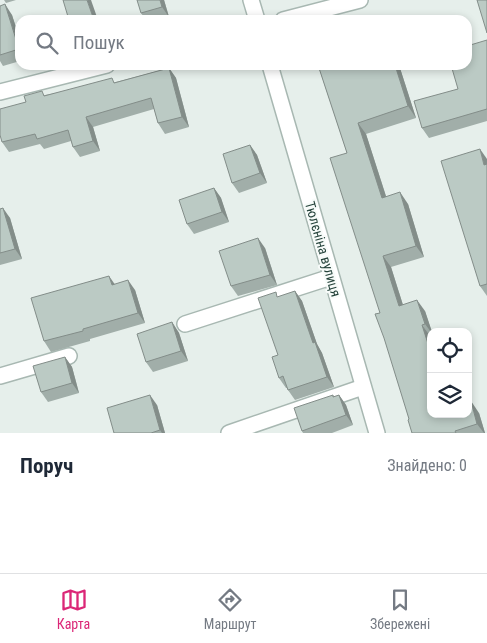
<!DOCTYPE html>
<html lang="uk">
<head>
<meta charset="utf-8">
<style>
  :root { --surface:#fff; --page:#f6f6f7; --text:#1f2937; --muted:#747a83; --line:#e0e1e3; --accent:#db2777 }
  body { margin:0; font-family:"Roboto Condensed",sans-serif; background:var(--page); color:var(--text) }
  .controls { position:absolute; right:15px; bottom:15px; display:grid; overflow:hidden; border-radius:10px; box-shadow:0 2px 8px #0003 }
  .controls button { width:45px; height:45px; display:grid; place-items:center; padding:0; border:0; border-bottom:1px solid var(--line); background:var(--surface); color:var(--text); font:25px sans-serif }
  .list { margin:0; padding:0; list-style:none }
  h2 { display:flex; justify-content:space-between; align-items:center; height:65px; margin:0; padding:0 20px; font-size:21px }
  h2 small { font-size:16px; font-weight:400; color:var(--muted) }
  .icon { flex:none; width:28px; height:28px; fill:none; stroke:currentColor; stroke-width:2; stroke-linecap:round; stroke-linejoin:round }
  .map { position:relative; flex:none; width:487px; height:433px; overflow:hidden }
  .search { position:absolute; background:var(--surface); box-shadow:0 2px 8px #0003; left:15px; right:15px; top:15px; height:55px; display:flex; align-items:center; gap:12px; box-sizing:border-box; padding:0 18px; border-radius:15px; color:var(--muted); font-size:19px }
  .sheet { height:140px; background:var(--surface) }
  nav { display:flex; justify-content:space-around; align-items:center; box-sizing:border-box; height:70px; border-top:1px solid var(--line); background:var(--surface); font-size:14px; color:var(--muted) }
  nav a { display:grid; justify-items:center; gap:2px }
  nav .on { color:var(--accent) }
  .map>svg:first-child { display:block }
</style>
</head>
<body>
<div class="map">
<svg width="487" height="433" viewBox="0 0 487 433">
  <rect width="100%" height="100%" fill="#e6efeb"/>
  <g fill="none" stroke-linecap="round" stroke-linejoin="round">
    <defs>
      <g id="minor">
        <polyline points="251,0 257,20"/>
        <polyline points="283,20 360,0"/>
        <polyline points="270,65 377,433"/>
        <polyline points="0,92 107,65"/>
        <polyline points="185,324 331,277"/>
        <polyline points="0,376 69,356"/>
        <polyline points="229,433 363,387"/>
      </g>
    </defs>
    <use href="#minor" stroke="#a8b8b2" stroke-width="18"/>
    <use href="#minor" stroke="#fff" stroke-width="15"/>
  </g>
  <g fill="#a1aea9">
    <polygon points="4,0 16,0 6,3"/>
    <polygon points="164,0 169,17 158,20 146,20 141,13"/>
    <polygon points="0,6 12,15 20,40 20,61 3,66 0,61"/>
    <polygon points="487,40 487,121 429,138 422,128 458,89"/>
    <polygon points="318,65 399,65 416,118 366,134 386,196 408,204 424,257 391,267 403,305 425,311 432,332 431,332 431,336 430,336 431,340 431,414 479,413 485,433 412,433 409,419 380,313 347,153"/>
    <polygon points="169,68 176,78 189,127 165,134 158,123 154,109 93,127 100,151 80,157 73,147 71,141 44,149 40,144 9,152 2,142 26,102 45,95 116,82"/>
    <polygon points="250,145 257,155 267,183 239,193 232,183"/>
    <polygon points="487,159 487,296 480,286"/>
    <polygon points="214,188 221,198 229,222 194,234 187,224"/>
    <polygon points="0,209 10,218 22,259 0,265"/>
    <polygon points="265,248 277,285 238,296 231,286"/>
    <polygon points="115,284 135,290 145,323 90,339 90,341 51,352 44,341"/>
    <polygon points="295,291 302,301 317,344 322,353 334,387 295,400 288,390 287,388 286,388 279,378 279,297"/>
    <polygon points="172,322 179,333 188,361 153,372 146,362"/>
    <polygon points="65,357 72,367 79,393 48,402 41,392"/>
    <polygon points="333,395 334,397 339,395 346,405 353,425 332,433 303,433 302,431"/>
    <polygon points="157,405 165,433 114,433"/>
  </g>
  <g fill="#838d89">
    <polygon points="87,0 91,0 98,20 94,20"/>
    <polygon points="160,0 164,0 169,17 162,7"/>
    <polygon points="5,4 12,15 20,40 20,50"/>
    <polygon points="395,65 399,65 416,118 408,106"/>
    <polygon points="169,68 176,78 189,127 182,117"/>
    <polygon points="86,117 93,127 100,151 93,141"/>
    <polygon points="358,123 366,134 390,209 382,198"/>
    <polygon points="250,145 257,155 267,183 260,173"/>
    <polygon points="480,149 487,159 487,169 484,165"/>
    <polygon points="214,188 221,198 229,222 222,212"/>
    <polygon points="400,192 408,204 424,257 416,246"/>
    <polygon points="3,208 10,218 22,259 15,249"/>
    <polygon points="258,238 265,248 277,285 270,275"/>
    <polygon points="383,256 391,267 407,318 399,306"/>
    <polygon points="109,276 116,286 112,285"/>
    <polygon points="128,280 135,290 145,323 138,313"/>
    <polygon points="295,291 302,301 317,344 322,353 334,387 327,377 313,343"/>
    <polygon points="417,300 425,311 432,332 431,332 425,324"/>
    <polygon points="172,322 179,333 188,361 181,351"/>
    <polygon points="422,325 430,336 431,340 431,353"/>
    <polygon points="65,357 72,367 79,393 72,383"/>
    <polygon points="150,395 157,405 165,433 162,433 160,430"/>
    <polygon points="339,395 346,405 353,425 346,415"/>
    <polygon points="471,401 479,413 485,433 484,433 477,424"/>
  </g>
  <g fill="#bbcac4" stroke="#838d89">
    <polygon points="63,0 87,0 94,20 69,20"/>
    <polygon points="137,0 160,0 162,7 141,13"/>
    <polygon points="477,0 487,0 487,33"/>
    <polygon points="5,4 19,49 0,55 0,6"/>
    <polygon points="487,40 487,109 422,128 414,101 458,89 451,65 467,65 467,46"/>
    <polygon points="318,65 395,65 408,106 358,123 382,198 400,192 416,246 383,256 399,306 417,300 425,324 422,325 431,353 431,414 468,414 468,402 471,401 477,424 455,431 456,433 412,433 408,420 409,419 384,338 375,314 380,313 330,158 347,153"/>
    <polygon points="169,68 182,117 158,123 151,98 86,117 93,141 73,147 68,130 37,139 35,134 2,142 0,135 0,109 26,102 24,96 42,91 44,96 112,78 114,83"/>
    <polygon points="250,145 260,173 232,183 223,154"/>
    <polygon points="480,149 484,165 487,164 487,284 480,286 441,161"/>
    <polygon points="214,188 222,212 187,224 179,200"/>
    <polygon points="3,208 15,249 0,253 0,209"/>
    <polygon points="258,238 270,275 231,286 219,251"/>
    <polygon points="109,276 112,285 128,280 138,313 83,329 83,331 44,341 31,298"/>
    <polygon points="295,291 313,343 315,342 327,377 288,390 283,376 279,378 272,357 278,355 258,298 276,292 277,297"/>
    <polygon points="172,322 181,351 146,362 137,334"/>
    <polygon points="65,357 72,383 41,392 33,366"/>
    <polygon points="150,395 160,430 151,433 114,433 107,408"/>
    <polygon points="333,395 333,397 339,395 346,415 302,431 294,408"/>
  </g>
  <g text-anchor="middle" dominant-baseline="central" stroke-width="4" stroke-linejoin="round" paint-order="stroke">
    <g font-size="14" fill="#24423a" stroke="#f7fbf9">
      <text transform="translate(323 249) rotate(74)">Тюлєніна вулиця</text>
    </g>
  </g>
</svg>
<div class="controls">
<button><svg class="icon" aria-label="locate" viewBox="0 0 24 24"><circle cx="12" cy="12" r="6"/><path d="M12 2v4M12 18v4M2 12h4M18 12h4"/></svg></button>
<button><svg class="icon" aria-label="layers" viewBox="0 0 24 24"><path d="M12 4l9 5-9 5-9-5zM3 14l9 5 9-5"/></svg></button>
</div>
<div class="search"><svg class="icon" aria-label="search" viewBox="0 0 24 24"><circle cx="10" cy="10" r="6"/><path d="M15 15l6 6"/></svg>Пошук</div>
</div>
<section class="sheet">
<h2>Поруч<small>Знайдено: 0</small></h2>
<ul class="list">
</ul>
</section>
<nav>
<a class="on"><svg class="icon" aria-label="map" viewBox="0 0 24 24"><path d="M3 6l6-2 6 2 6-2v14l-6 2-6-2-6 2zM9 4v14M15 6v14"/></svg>Карта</a>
<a><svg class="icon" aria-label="directions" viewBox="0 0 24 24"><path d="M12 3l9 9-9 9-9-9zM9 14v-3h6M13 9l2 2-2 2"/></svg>Маршрут</a>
<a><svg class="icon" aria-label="saved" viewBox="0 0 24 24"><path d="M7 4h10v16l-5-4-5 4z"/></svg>Збережені</a>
</nav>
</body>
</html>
